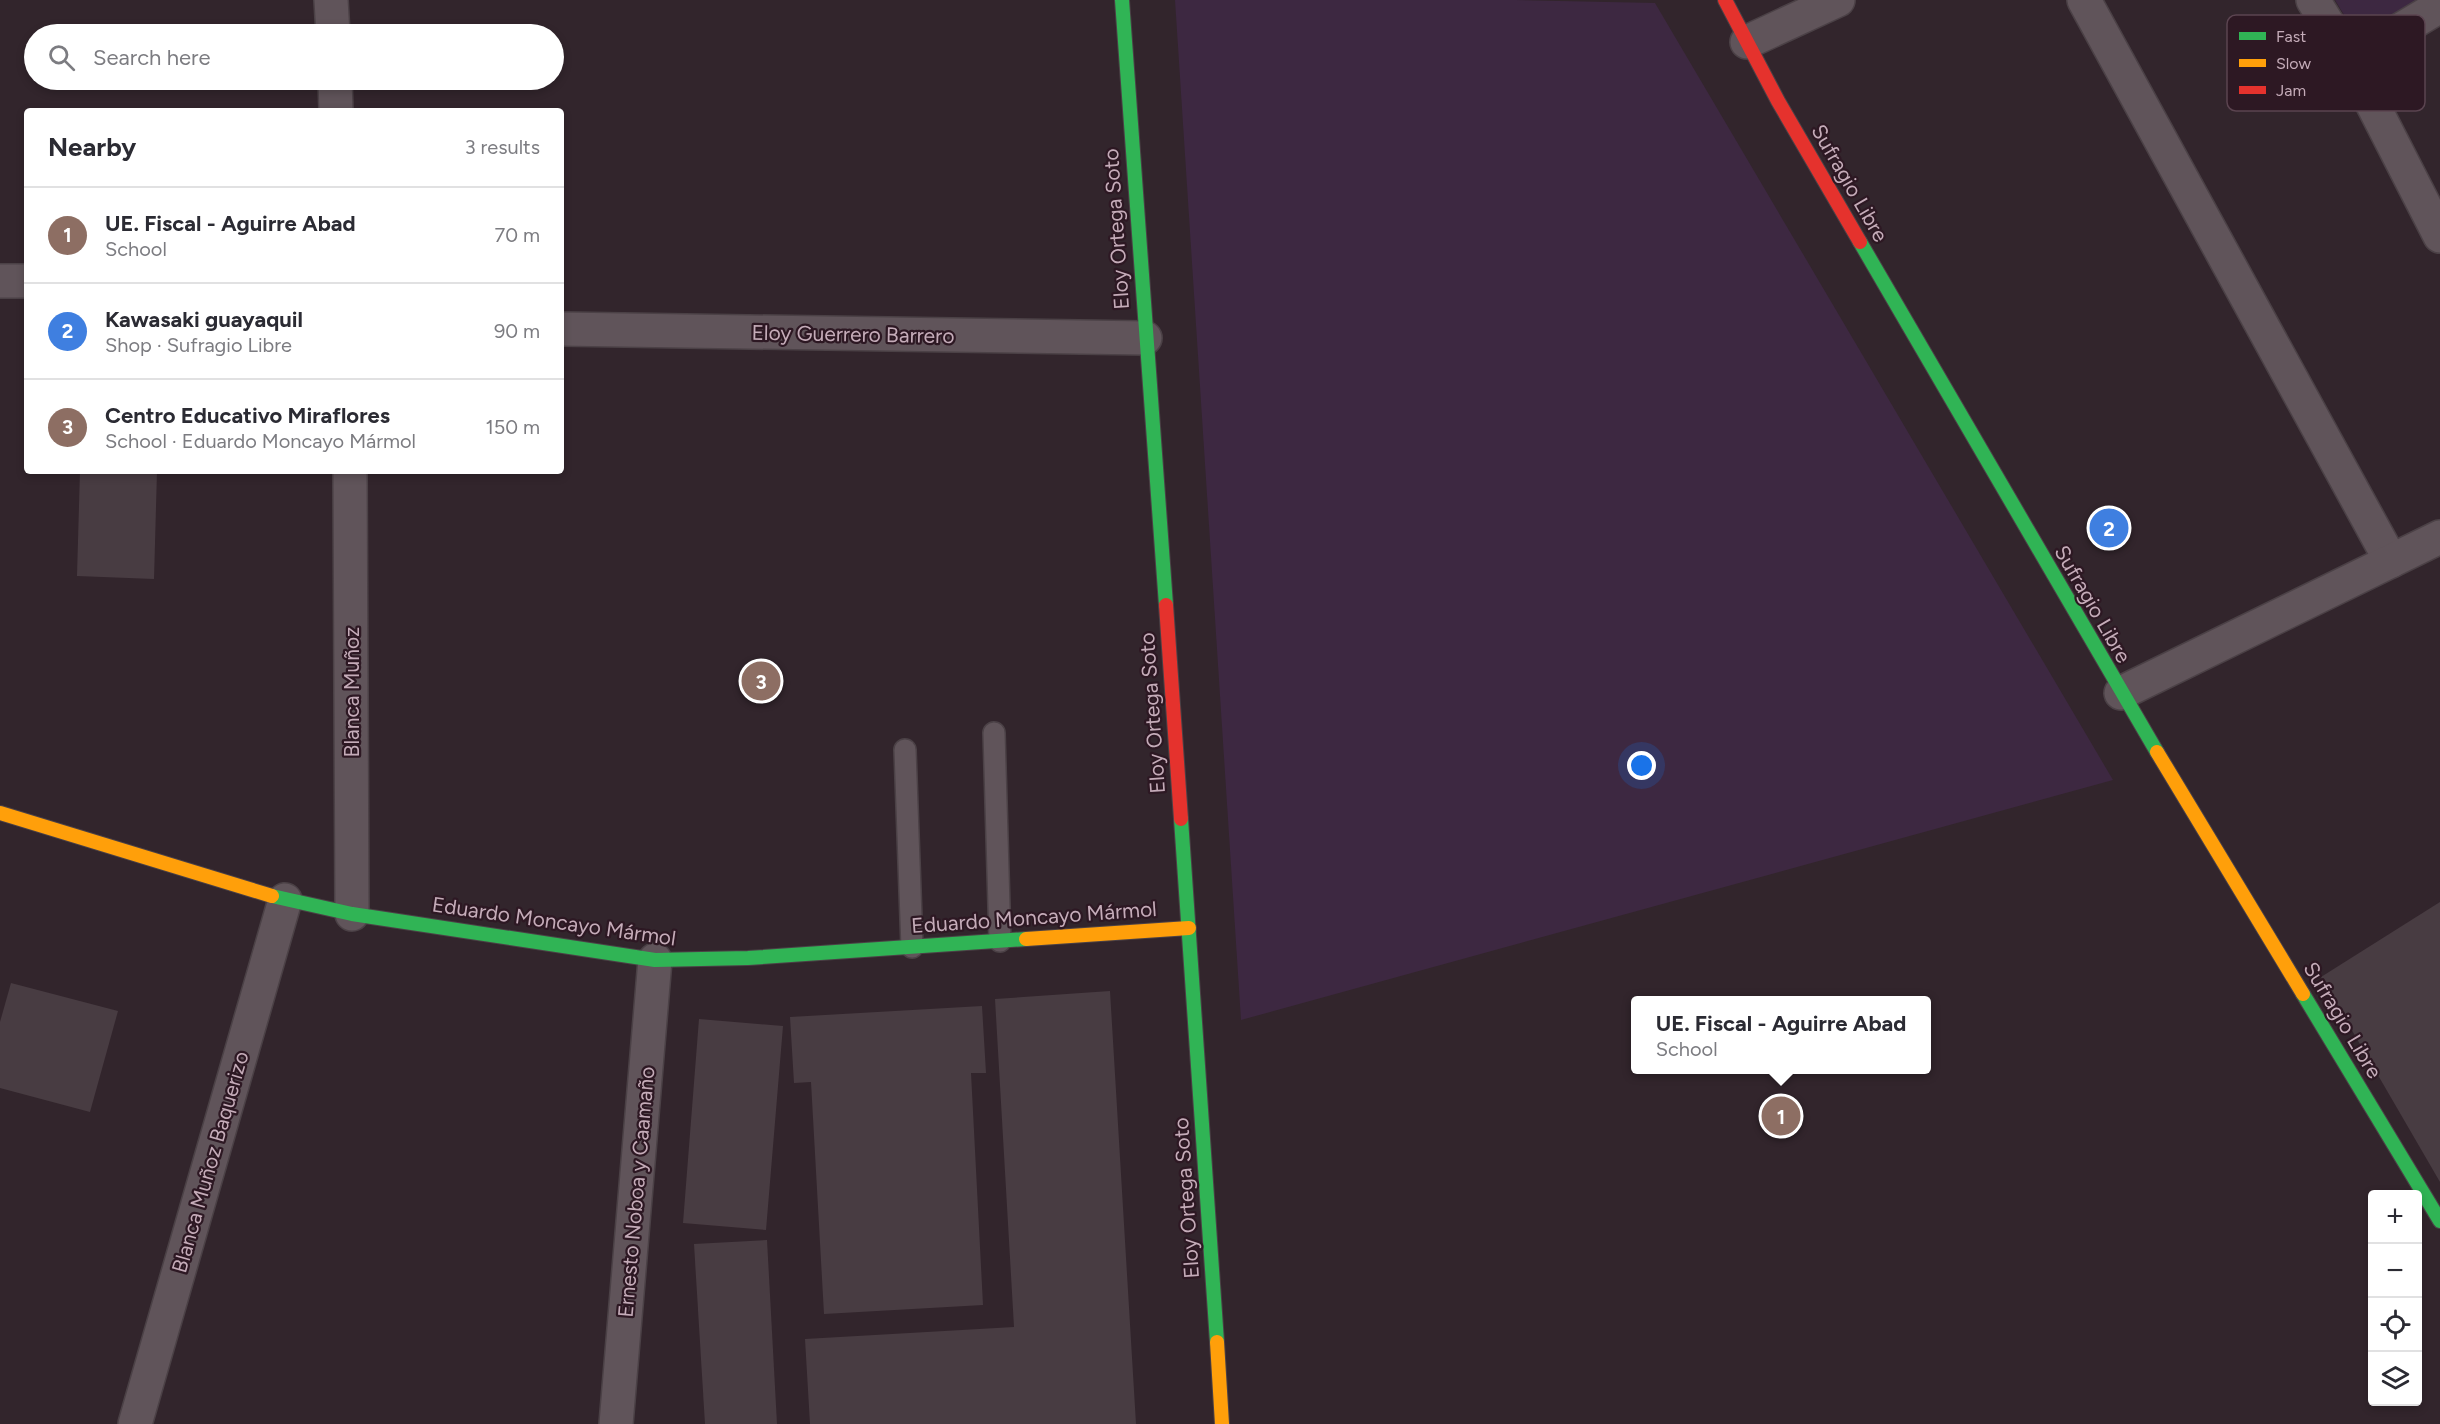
<!DOCTYPE html>
<html lang="en">
<head>
<meta charset="utf-8">
<style>
  :root { --surface:#fff; --page:#f2f2f3; --text:#2b2b33; --muted:#7c7c81; --line:#e1e1e2; --accent:#1a73e8 }
  body { margin:0; font-family:Figtree,sans-serif; background:var(--page); color:var(--text) }
  .controls { position:absolute; right:18px; bottom:18px; display:grid; overflow:hidden; border-radius:6px; box-shadow:0 3px 9px #0003 }
  .controls button { width:54px; height:54px; display:grid; place-items:center; padding:0; border:0; border-bottom:2px solid var(--line); background:var(--surface); color:var(--text); font:30px sans-serif }
  .you { position:absolute; left:1642px; top:766px; width:21px; height:21px; margin:-15px; border:4px solid #fff; border-radius:50%; background:#1a73e8; box-shadow:0 0 0 9px #1a73e833 }
  .badge { display:grid; place-items:center; width:39px; height:39px; border-radius:50%; background:var(--accent); color:#fff; font-size:20px; font-weight:700 }
  .pin { position:absolute; translate:-50% -50%; border:3px solid #fff; box-shadow:0 2px 6px #0006 }
  .popup { position:absolute; left:1631px; top:996px; width:300px; height:78px; box-sizing:border-box; display:grid; place-content:center; border-radius:6px; background:var(--surface); filter:drop-shadow(0 2px 4px #0005); font-size:20px; white-space:nowrap; color:var(--muted) }
  .popup b { font-size:22px; color:var(--text) }
  .popup::after { content:''; position:absolute; left:50%; top:100%; margin-left:-12px; border:12px solid transparent; border-top-color:var(--surface) }
  .list { margin:0; padding:0; list-style:none }
  h2 { display:flex; justify-content:space-between; align-items:center; height:78px; margin:0; padding:0 24px; font-size:26px }
  h2 small { font-size:20px; font-weight:400; color:var(--muted) }
  .list li { display:grid; grid-template-columns:39px 1fr auto; gap:18px; align-items:center; box-sizing:border-box; height:96px; padding:0 24px; border-top:2px solid var(--line) }
  .list b { display:block; font-size:22px; white-space:nowrap }
  .list p { margin:0; font-size:20px; white-space:nowrap; color:var(--muted) }
  .list em { font-size:20px; font-style:normal; color:var(--muted) }
  .icon { flex:none; width:33px; height:33px; fill:none; stroke:currentColor; stroke-width:2; stroke-linecap:round; stroke-linejoin:round }
  .map { position:relative; flex:none; width:2440px; height:1424px; overflow:hidden }
  .search { position:absolute; background:var(--surface); box-shadow:0 3px 9px #0003; left:24px; top:24px; width:540px; height:66px; display:flex; align-items:center; gap:15px; box-sizing:border-box; padding:0 21px; border-radius:33px; color:var(--muted); font-size:22px }
  .panel { position:absolute; background:var(--surface); box-shadow:0 3px 9px #0003; left:24px; top:108px; width:540px; height:366px; border-radius:6px }
  .map>svg:first-child { display:block }
</style>
</head>
<body>
<div class="map">
<svg width="2440" height="1424" viewBox="0 0 2440 1424">
  <rect width="100%" height="100%" fill="#32252c"/>
  <g fill="#3d2841">
    <polygon points="1175,0 1516,0 1655,3 2113,780 1241,1020"/>
    <polygon points="2335,0 2424,0 2358,38"/>
  </g>
  <g fill="#483c42">
    <polygon points="80,471 157,471 154,579 77,576"/>
    <polygon points="2440,902 2440,1182 2321,977"/>
    <polygon points="11,983 118,1011 90,1112 0,1088 0,1022"/>
    <polygon points="1110,991 1136,1424 810,1424 805,1339 1014,1327 995,999"/>
    <polygon points="982,1006 986,1073 971,1073 983,1305 824,1314 811,1082 794,1083 790,1017"/>
    <polygon points="699,1019 783,1026 766,1230 683,1223"/>
    <polygon points="767,1240 777,1424 705,1424 694,1244"/>
  </g>
  <g fill="none" stroke-linecap="round" stroke-linejoin="round">
    <defs>
      <g id="lane">
        <polyline points="994,733 1000,941"/>
        <polyline points="905,750 912,947"/>
      </g>
      <g id="street">
        <polyline points="331,0 333,34"/>
        <polyline points="2084,0 2391,561"/>
        <polyline points="2313,0 2350,60 2440,236"/>
        <polyline points="1747,42 1838,0"/>
        <polyline points="2350,60 2440,6"/>
        <polyline points="335,80 336,111"/>
        <polyline points="0,281 27,281"/>
        <polyline points="561,329 1145,338"/>
        <polyline points="350,471 352,914"/>
        <polyline points="2121,693 2440,537"/>
        <polyline points="135,1424 285,900"/>
        <polyline points="616,1424 655,960"/>
      </g>
      <g id="fast">
        <polyline points="1122,0 1166,605"/>
        <polyline points="1860,242 2157,752"/>
        <polyline points="1181,819 1217,1342"/>
        <polyline points="272,896 352,914 655,960 748,958 1026,939"/>
        <polyline points="2303,994 2440,1221"/>
      </g>
      <g id="slow">
        <polyline points="2157,752 2303,994"/>
        <polyline points="0,813 272,896"/>
        <polyline points="1026,939 1189,928"/>
        <polyline points="1217,1342 1222,1424"/>
      </g>
      <g id="jam">
        <polyline points="1725,0 1778,101 1860,242"/>
        <polyline points="1166,605 1181,819"/>
      </g>
    </defs>
    <use href="#lane" stroke="#4b4146" stroke-width="24"/>
    <use href="#street" stroke="#4b4146" stroke-width="36"/>
    <use href="#fast" stroke="#4b4146" stroke-width="16"/>
    <use href="#slow" stroke="#4b4146" stroke-width="16"/>
    <use href="#jam" stroke="#4b4146" stroke-width="16"/>
    <use href="#lane" stroke="#60545a" stroke-width="21"/>
    <use href="#street" stroke="#60545a" stroke-width="33"/>
    <use href="#fast" stroke="#30b455" stroke-width="14"/>
    <use href="#slow" stroke="#ff9f0a" stroke-width="14"/>
    <use href="#jam" stroke="#e5322d" stroke-width="14"/>
  </g>
  <g text-anchor="middle" dominant-baseline="central" stroke-width="4.5" stroke-linejoin="round" paint-order="stroke">
    <g font-size="21" fill="#c5acb9" stroke="#2d1823">
      <text transform="translate(1850 183) rotate(60)">Sufragio Libre</text>
      <text transform="translate(1116 229) rotate(-94)">Eloy Ortega Soto</text>
      <text transform="translate(853 334) rotate(1)">Eloy Guerrero Barrero</text>
      <text transform="translate(2093 604) rotate(60)">Sufragio Libre</text>
      <text transform="translate(351 692) rotate(-90)">Blanca Muñoz</text>
      <text transform="translate(1152 713) rotate(-94)">Eloy Ortega Soto</text>
      <text transform="translate(1034 917) rotate(-4)">Eduardo Moncayo Mármol</text>
      <text transform="translate(554 921) rotate(8)">Eduardo Moncayo Mármol</text>
      <text transform="translate(2343 1020) rotate(59)">Sufragio Libre</text>
      <text transform="translate(210 1162) rotate(-74)">Blanca Muñoz Baquerizo</text>
      <text transform="translate(636 1192) rotate(-85)">Ernesto Noboa y Caamaño</text>
      <text transform="translate(1186 1198) rotate(-94)">Eloy Ortega Soto</text>
    </g>
  </g>
  <rect x="2227" y="15" width="198" height="96" rx="9" fill="#2d1823" stroke="#5b4450" stroke-width="1.5"/>
  <rect x="2239" y="32" width="27" height="8" fill="#30b455"/>
  <rect x="2239" y="59" width="27" height="8" fill="#ff9f0a"/>
  <rect x="2239" y="86" width="27" height="8" fill="#e5322d"/>
  <g font-size="16" fill="#c5acb9">
    <text x="2276" y="42">Fast</text>
    <text x="2276" y="69">Slow</text>
    <text x="2276" y="96">Jam</text>
  </g>
</svg>
<div class="controls">
<button>+</button>
<button>−</button>
<button><svg class="icon" aria-label="locate" viewBox="0 0 24 24"><circle cx="12" cy="12" r="6"/><path d="M12 2v4M12 18v4M2 12h4M18 12h4"/></svg></button>
<button><svg class="icon" aria-label="layers" viewBox="0 0 24 24"><path d="M12 4l9 5-9 5-9-5zM3 14l9 5 9-5"/></svg></button>
</div>
<div class="you"></div>
<div class="pin badge" style="left:1781px;top:1116px;background:#8d6e63">1</div>
<div class="popup"><b>UE. Fiscal - Aguirre Abad</b>School</div>
<div class="pin badge" style="left:2109px;top:528px;background:#3f7fe0">2</div>
<div class="pin badge" style="left:761px;top:681px;background:#8d6e63">3</div>
<div class="search"><svg class="icon" aria-label="search" viewBox="0 0 24 24"><circle cx="10" cy="10" r="6"/><path d="M15 15l6 6"/></svg>Search here</div>
<section class="panel">
<h2>Nearby<small>3 results</small></h2>
<ul class="list">
<li><span class="badge" style="background:#8d6e63">1</span><div><b>UE. Fiscal - Aguirre Abad</b><p>School</p></div><em>70 m</em></li>
<li><span class="badge" style="background:#3f7fe0">2</span><div><b>Kawasaki guayaquil</b><p>Shop · Sufragio Libre</p></div><em>90 m</em></li>
<li><span class="badge" style="background:#8d6e63">3</span><div><b>Centro Educativo Miraflores</b><p>School · Eduardo Moncayo Mármol</p></div><em>150 m</em></li>
</ul>
</section>
</div>
</body>
</html>
